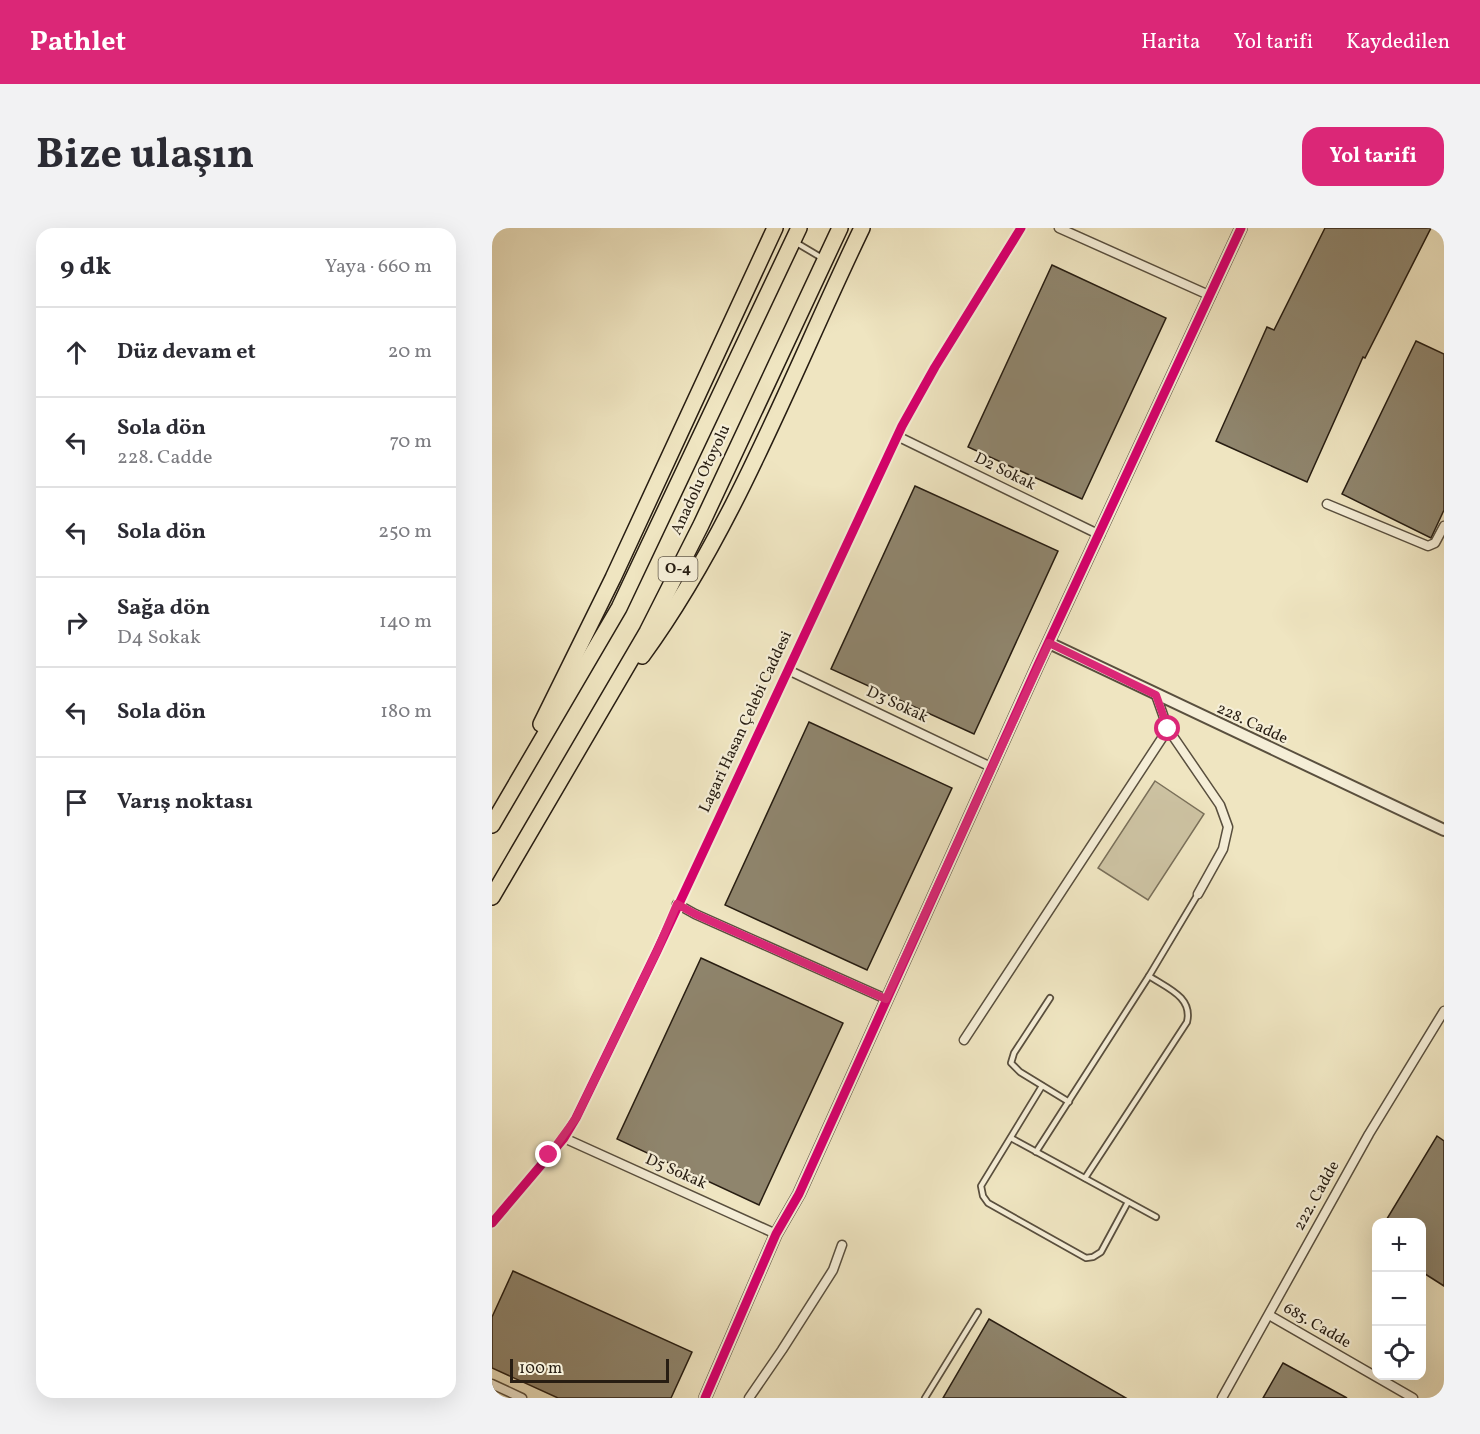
<!DOCTYPE html>
<html lang="tr">
<head>
<meta charset="utf-8">
<style>
  :root { --surface:#fff; --page:#f2f2f3; --text:#2b2b33; --muted:#7c7c81; --line:#e1e1e2; --accent:#db2777 }
  body { margin:0; font-family:Vollkorn,serif; background:var(--page); color:var(--text) }
  .controls { position:absolute; right:18px; bottom:18px; display:grid; overflow:hidden; border-radius:12px; box-shadow:0 6px 24px #0002 }
  .controls button { width:54px; height:54px; display:grid; place-items:center; padding:0; border:0; border-bottom:2px solid var(--line); background:var(--surface); color:var(--text); font:30px sans-serif }
  .scale { position:absolute; left:18px; bottom:15px; width:159px; box-sizing:border-box; padding-left:6px; border:3px solid #271d12; border-top:0; font-size:16px; line-height:21px; white-space:nowrap; color:#271d12; -webkit-text-stroke:4px #f5eed7; paint-order:stroke }
  .stop { position:absolute; width:18px; height:18px; margin:-14px; border:4px solid #db2777; border-radius:50%; background:#fff }
  .stop.end { background:#db2777; border-color:#fff; box-shadow:0 2px 6px #0008 }
  .list { margin:0; padding:0; list-style:none }
  h2 { display:flex; justify-content:space-between; align-items:center; height:78px; margin:0; padding:0 24px; font-size:26px }
  h2 small { font-size:20px; font-weight:400; color:var(--muted) }
  .list li { display:grid; grid-template-columns:39px 1fr auto; gap:18px; align-items:center; box-sizing:border-box; height:90px; padding:0 24px; border-top:2px solid var(--line) }
  .list b { display:block; font-size:22px; white-space:nowrap }
  .list p { margin:0; font-size:20px; white-space:nowrap; color:var(--muted) }
  .list em { font-size:20px; font-style:normal; color:var(--muted) }
  .icon { flex:none; width:33px; height:33px; fill:none; stroke:currentColor; stroke-width:2; stroke-linecap:round; stroke-linejoin:round }
  .map { position:relative; flex:none; width:952px; height:1170px; overflow:hidden; border-radius:18px }
  header { display:flex; align-items:center; gap:36px; box-sizing:border-box; height:84px; padding:0 30px; background:var(--accent); color:#fff }
  header strong { font-size:28px }
  nav { display:flex; gap:33px; margin-inline-start:auto; font-size:21px }
  .intro { display:flex; align-items:center; justify-content:space-between; box-sizing:border-box; height:144px; padding:0 36px }
  h1 { margin:0; font-size:42px }
  .button { padding:15px 27px; border-radius:18px; background:var(--accent); color:#fff; font-size:21px; font-weight:700 }
  main { display:flex; gap:36px; padding:0 36px }
  aside { flex:1; background:var(--surface); border-radius:18px; box-shadow:0 6px 24px #0002 }
  .map>svg:first-child { display:block }
</style>
</head>
<body>
<header>
<strong>Pathlet</strong>
<nav><a>Harita</a><a>Yol tarifi</a><a>Kaydedilen</a></nav>
</header>
<div class="intro"><h1>Bize ulaşın</h1><a class="button">Yol tarifi</a></div>
<main>
<aside>
<h2>9 dk<small>Yaya · 660 m</small></h2>
<ul class="list">
<li><svg class="icon" aria-label="ahead" viewBox="0 0 24 24"><path d="M12 20V5M6 11l6-6 6 6"/></svg><div><b>Düz devam et</b></div><em>20 m</em></li>
<li><svg class="icon" aria-label="left" viewBox="0 0 24 24"><path d="M17 20v-9H6M10 6l-5 5 5 5"/></svg><div><b>Sola dön</b><p>228. Cadde</p></div><em>70 m</em></li>
<li><svg class="icon" aria-label="left" viewBox="0 0 24 24"><path d="M17 20v-9H6M10 6l-5 5 5 5"/></svg><div><b>Sola dön</b></div><em>250 m</em></li>
<li><svg class="icon" aria-label="right" viewBox="0 0 24 24"><path d="M7 20v-9h11M14 6l5 5-5 5"/></svg><div><b>Sağa dön</b><p>D4 Sokak</p></div><em>140 m</em></li>
<li><svg class="icon" aria-label="left" viewBox="0 0 24 24"><path d="M17 20v-9H6M10 6l-5 5 5 5"/></svg><div><b>Sola dön</b></div><em>180 m</em></li>
<li><svg class="icon" aria-label="arrive" viewBox="0 0 24 24"><path d="M6 21V4h12l-3 4 3 4H6"/></svg><div><b>Varış noktası</b></div></li>
</ul>
</aside>
<div class="map">
<svg width="952" height="1170" viewBox="0 0 952 1170">
  <rect width="100%" height="100%" fill="#efe5c1"/>
  <filter id="stains"><feTurbulence type="fractalNoise" baseFrequency=".00333" numOctaves="4"/><feColorMatrix values="0 0 0 0 .2 0 0 0 0 .09 0 0 0 0 .02 0 0 0 .5 -.17"/></filter>
  <radialGradient id="worn" r=".72"><stop offset=".6" stop-color="#630" stop-opacity="0"/><stop offset="1" stop-color="#630" stop-opacity=".3"/></radialGradient>
  <polygon fill="#cdc3a3" stroke="#7a705a" stroke-width="1.5" points="663,553 712,586 656,672 606,640"/>
  <g fill="#8f856d" stroke="#271d12" stroke-width="1.5">
    <polygon points="833,0 939,0 873,130 871,129 815,254 724,213 775,99 782,102"/>
    <polygon points="560,37 674,90 590,271 476,219"/>
    <polygon points="924,113 952,126 952,282 939,310 850,266"/>
    <polygon points="423,258 566,323 482,506 339,441"/>
    <polygon points="317,494 460,560 375,742 233,677"/>
    <polygon points="209,730 351,795 267,977 125,911"/>
    <polygon points="945,908 952,913 952,1058 930,1044 930,994 893,994"/>
    <polygon points="21,1043 200,1124 179,1170 66,1170 0,1140 0,1089"/>
    <polygon points="497,1091 634,1170 451,1170"/>
    <polygon points="791,1135 855,1170 771,1170"/>
  </g>
  <g fill="none" stroke-linecap="round" stroke-linejoin="round">
    <defs>
      <g id="service">
        <polyline points="303,14 330,30"/>
        <polyline points="558,770 522,825 519,835 528,844 577,874"/>
        <polyline points="550,858 489,958 491,968 496,975 594,1030 601,1029 609,1024 636,974"/>
        <polyline points="519,910 664,989"/>
        <polyline points="544,924 657,748 706,666"/>
        <path d="M593,950l102,-156c6,-25 -20,-34 -38,-46"/>
        <polyline points="433,1170 486,1084"/>
      </g>
      <g id="minor">
        <polyline points="567,0 719,68"/>
        <polyline points="405,208 608,307"/>
        <polyline points="835,276 936,318 943,315 952,298"/>
        <polyline points="296,442 501,540"/>
        <polyline points="664,467 676,501 728,577 736,599 731,621 706,666"/>
        <polyline points="185,676 203,686 394,771"/>
        <polyline points="472,812 676,501"/>
        <polyline points="72,910 284,1006"/>
        <polyline points="0,995 72,910 84,890 165,723 410,198 443,139 529,0"/>
        <polyline points="777,1087 921,1170"/>
        <polyline points="0,1156 30,1170"/>
        <polyline points="257,1170 290,1122 341,1042 350,1017"/>
        <polyline points="730,1170 877,906 952,783"/>
      </g>
      <g id="tertiary">
        <polyline points="557,415 952,602"/>
        <polyline points="213,1170 284,1006 307,966 545,439 749,0"/>
      </g>
      <g id="motorway">
        <path d="M150,428c92,-126 152,-287 220,-428"/>
        <polyline points="49,496 121,350 283,0"/>
        <polyline points="0,597 127,380 307,0"/>
        <polyline points="0,669 155,404 209,297 348,0"/>
      </g>
    </defs>
    <use href="#service" stroke="#594f3e" stroke-width="8"/>
    <use href="#minor" stroke="#594f3e" stroke-width="11"/>
    <use href="#tertiary" stroke="#594f3e" stroke-width="14"/>
    <use href="#motorway" stroke="#271d12" stroke-width="18"/>
    <use href="#service" stroke="#f5eed7" stroke-width="4.5"/>
    <use href="#minor" stroke="#f5eed7" stroke-width="8"/>
    <use href="#tertiary" stroke="#f5eed7" stroke-width="10"/>
    <use href="#motorway" stroke="#efe5c1" stroke-width="15"/>
    <defs>
      <g id="cycleway">
        <polyline points="0,995 72,910 84,890 165,723 410,198 443,139 529,0"/>
        <polyline points="213,1170 284,1006 307,966 545,439 749,0"/>
      </g>
    </defs>
    <use href="#cycleway" stroke="#f5eed7" stroke-width="13"/>
    <use href="#cycleway" stroke="#d6006c" stroke-width="9"/>
  </g>
  <g fill="none" stroke-linecap="round" stroke-linejoin="round">
    <polyline stroke="#db2777" stroke-width="8" points="57,927 84,890 165,723 185,676 203,686 394,771 557,415 664,467 676,501"/>
  </g>
  <g text-anchor="middle" dominant-baseline="central" stroke-width="4.5" stroke-linejoin="round" paint-order="stroke">
    <rect fill="#f5eed7" stroke="#655c4d" stroke-width="1.5" x="166.5" y="329" width="39" height="24" rx="4.5"/>
    <g font-size="15" font-weight="bold" fill="#271d12">
      <text x="186" y="341">O-4</text>
    </g>
    <g font-size="16" fill="#271d12" stroke="#f5eed7">
      <text transform="translate(513 244) rotate(26)">D2 Sokak</text>
      <text transform="translate(209 252) rotate(-65)">Anadolu Otoyolu</text>
      <text transform="translate(405 477) rotate(25)">D3 Sokak</text>
      <text transform="translate(254 494) rotate(-65)">Lagari Hasan Çelebi Caddesi</text>
      <text transform="translate(760 496) rotate(25)">228. Cadde</text>
      <text transform="translate(184 944) rotate(24)">D5 Sokak</text>
      <text transform="translate(825 968) rotate(-61)">222. Cadde</text>
      <text transform="translate(825 1098) rotate(30)">685. Cadde</text>
    </g>
  </g>
  <rect width="100%" height="100%" filter="url(#stains)"/>
  <rect width="100%" height="100%" fill="url(#worn)"/>
</svg>
<div class="controls">
<button>+</button>
<button>−</button>
<button><svg class="icon" aria-label="locate" viewBox="0 0 24 24"><circle cx="12" cy="12" r="6"/><path d="M12 2v4M12 18v4M2 12h4M18 12h4"/></svg></button>
</div>
<div class="scale">100 m</div>
<div class="stop" style="left:676px;top:501px"></div>
<div class="stop end" style="left:57px;top:927px"></div>
</div>
</main>
</body>
</html>
